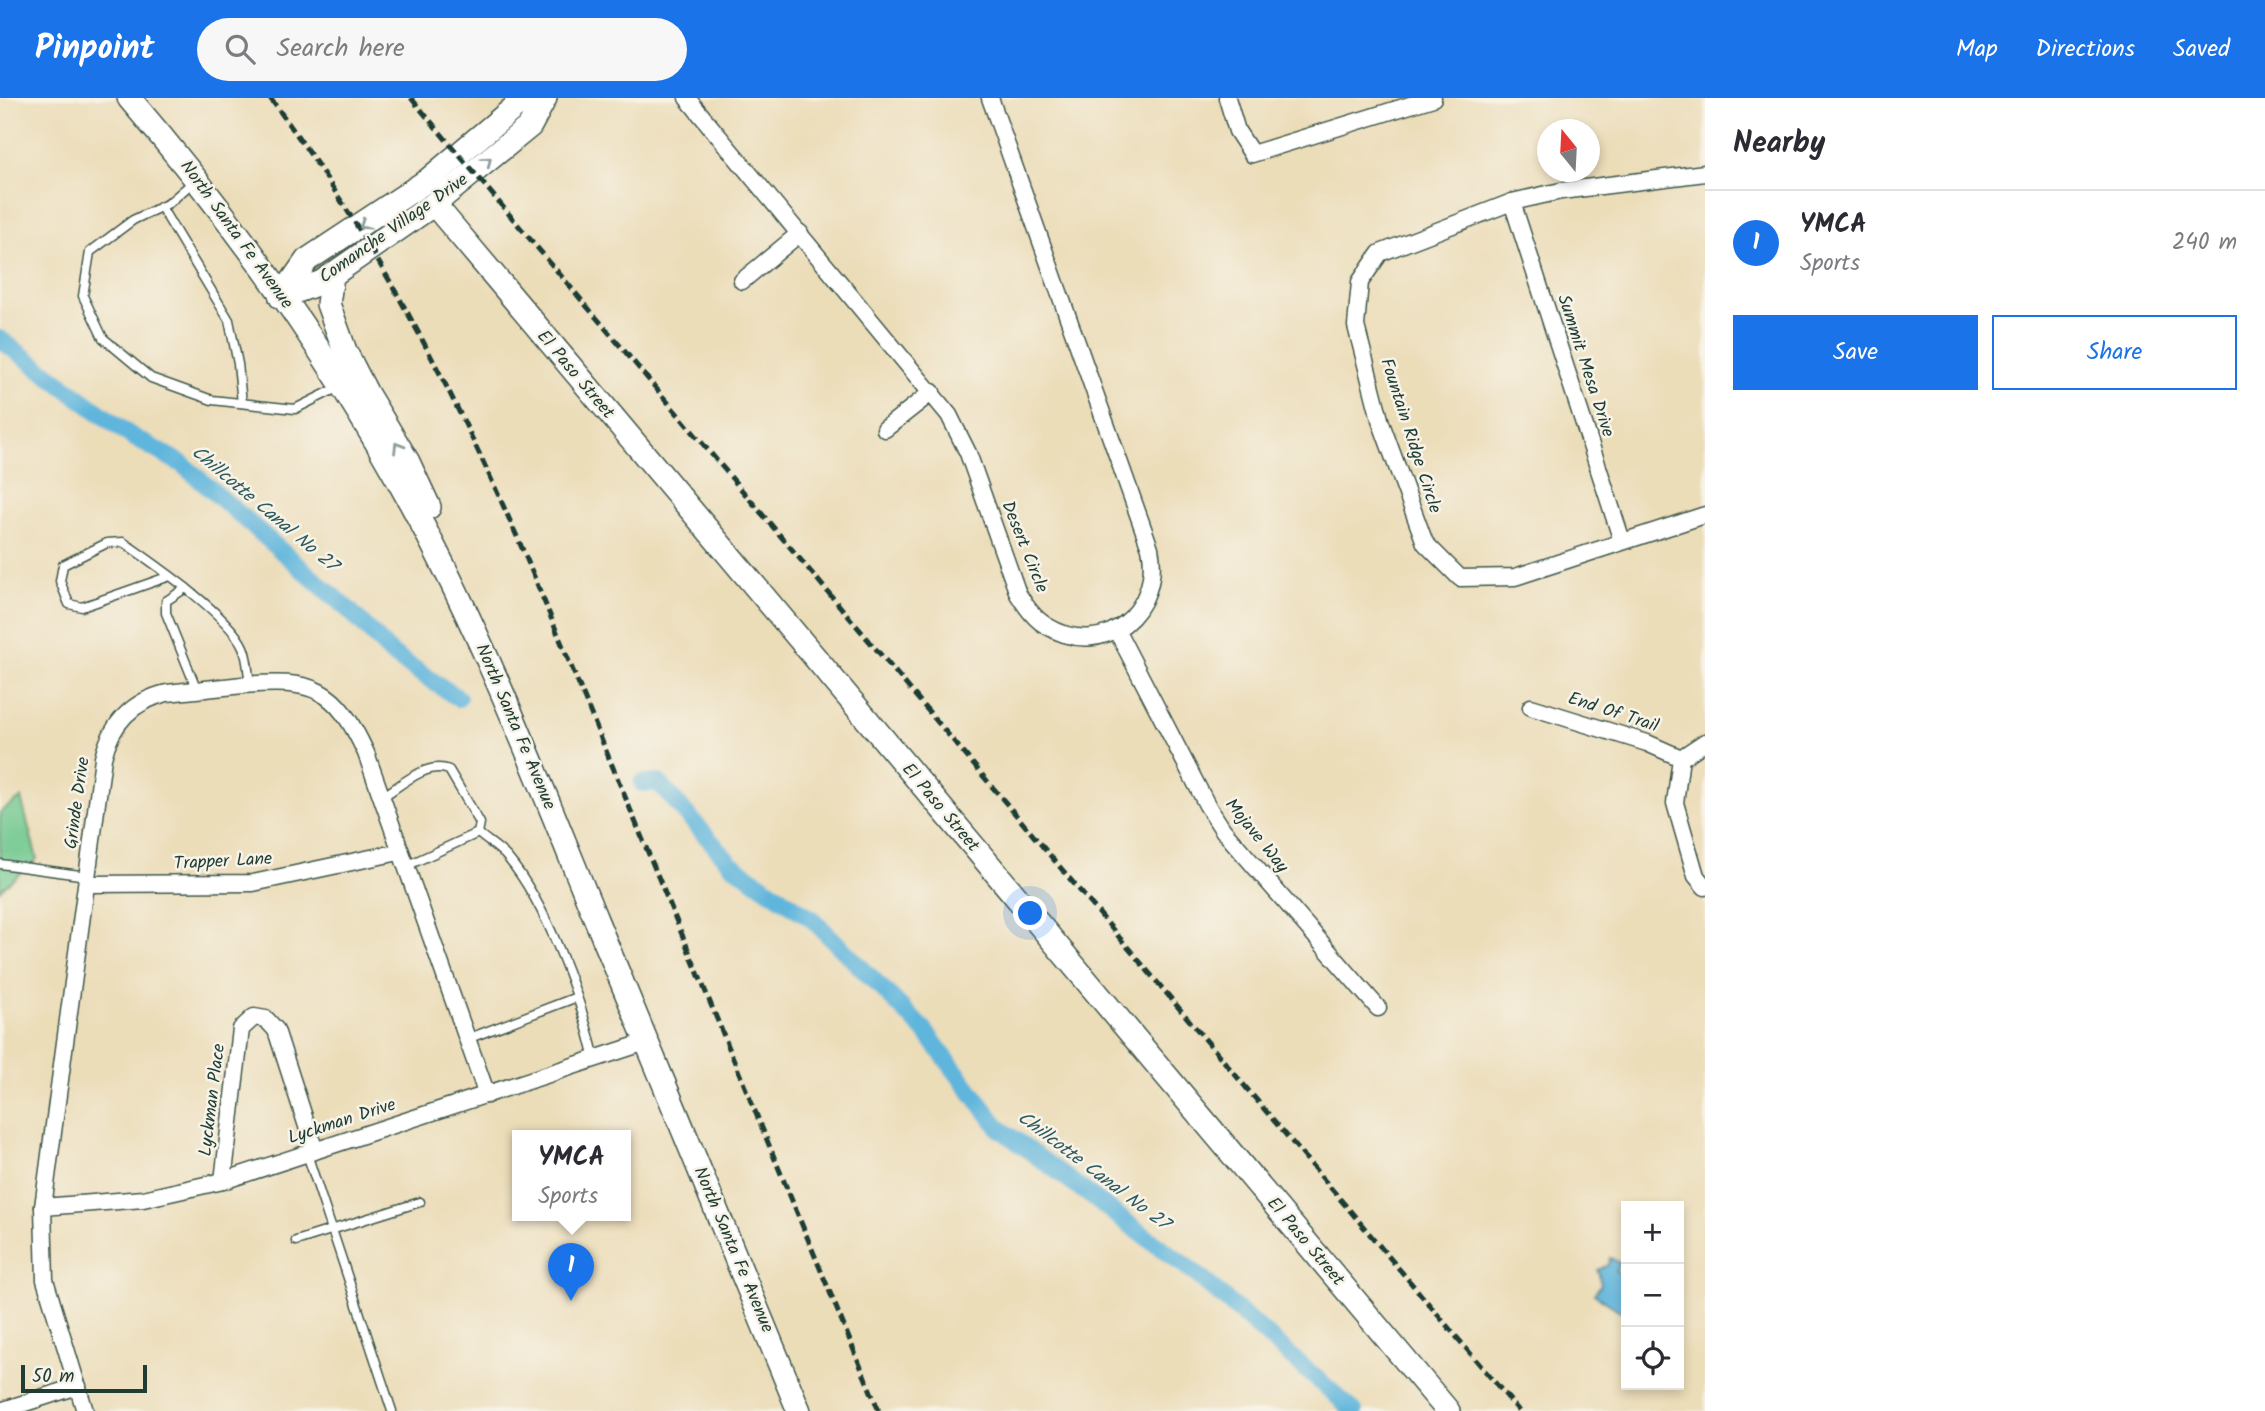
<!DOCTYPE html>
<html lang="en">
<head>
<meta charset="utf-8">
<style>
  :root { --surface:#fff; --page:#f7f7f7; --text:#2b2b33; --muted:#7c7c81; --line:#e1e1e2; --accent:#1a73e8 }
  body { margin:0; font-family:Kalam,sans-serif; background:var(--page); color:var(--text) }
  .controls { position:absolute; right:21px; bottom:21px; display:grid; overflow:hidden; border-radius:0px; box-shadow:0 4px 10px #0003 }
  .controls button { width:63px; height:63px; display:grid; place-items:center; padding:0; border:0; border-bottom:2px solid var(--line); background:var(--surface); color:var(--text); font:35px sans-serif }
  .compass { position:absolute; left:1537px; top:21px; width:63px; height:63px; border-radius:50%; background:var(--surface); box-shadow:0 4px 10px #0003; rotate:342deg }
  .scale { position:absolute; left:21px; bottom:18px; width:126px; box-sizing:border-box; padding-left:7px; border:4px solid #1f3d34; border-top:0; font-size:19px; line-height:24px; white-space:nowrap; color:#1f3d34; -webkit-text-stroke:5px #f7f3e8; paint-order:stroke }
  .you { position:absolute; left:1031px; top:816px; width:24px; height:24px; margin:-18px; border:5px solid #fff; border-radius:50%; background:#1a73e8; box-shadow:0 0 0 10px #1a73e833 }
  .badge { display:grid; place-items:center; width:46px; height:46px; border-radius:50%; background:var(--accent); color:#fff; font-size:23px; font-weight:700 }
  .pin { position:absolute; translate:-50% -58px; filter:drop-shadow(0 2px 4px #0008) }
  .pin::after { content:''; position:absolute; top:37px; width:24px; height:21px; background:inherit; clip-path:polygon(0 0,100% 0,50% 100%) }
  .popup { position:absolute; left:512px; top:1032px; width:119px; height:91px; box-sizing:border-box; display:grid; place-content:center; border-radius:0px; background:var(--surface); filter:drop-shadow(0 2px 5px #0005); font-size:23px; white-space:nowrap; color:var(--muted) }
  .popup b { font-size:26px; color:var(--text) }
  .popup::after { content:''; position:absolute; left:50%; top:100%; margin-left:-14px; border:14px solid transparent; border-top-color:var(--surface) }
  .list { margin:0; padding:0; list-style:none }
  h2 { display:flex; justify-content:space-between; align-items:center; height:91px; margin:0; padding:0 28px; font-size:30px }
  h2 small { font-size:23px; font-weight:400; color:var(--muted) }
  .list li { display:grid; grid-template-columns:46px 1fr auto; gap:21px; align-items:center; box-sizing:border-box; height:105px; padding:0 28px; border-top:2px solid var(--line) }
  .list b { display:block; font-size:26px; white-space:nowrap }
  .list p { margin:0; font-size:23px; white-space:nowrap; color:var(--muted) }
  .list em { font-size:23px; font-style:normal; color:var(--muted) }
  .actions { display:flex; gap:14px; padding:21px 28px }
  .actions a { flex:1; padding:16px 0; border:2px solid var(--accent); border-radius:0px; text-align:center; font-size:24px; color:var(--accent) }
  .actions .main { background:var(--accent); color:#fff }
  .icon { flex:none; width:38px; height:38px; fill:none; stroke:currentColor; stroke-width:2; stroke-linecap:round; stroke-linejoin:round }
  .map { position:relative; flex:none; width:1705px; height:1313px; overflow:hidden }
  header { display:flex; align-items:center; gap:42px; box-sizing:border-box; height:98px; padding:0 35px; background:var(--accent); color:#fff }
  header strong { font-size:33px }
  nav { display:flex; gap:38px; margin-inline-start:auto; font-size:24px }
  .search { width:490px; height:63px; background:var(--page); display:flex; align-items:center; gap:18px; box-sizing:border-box; padding:0 24px; border-radius:38px; color:var(--muted); font-size:26px }
  main { display:flex }
  aside { flex:1; background:var(--surface) }
  .map>svg:first-child { display:block }
</style>
</head>
<body>
<header>
<strong>Pinpoint</strong>
<div class="search"><svg class="icon" aria-label="search" viewBox="0 0 24 24"><circle cx="10" cy="10" r="6"/><path d="M15 15l6 6"/></svg>Search here</div>
<nav><a>Map</a><a>Directions</a><a>Saved</a></nav>
</header>
<main>
<div class="map">
<svg width="1705" height="1313" viewBox="0 0 1705 1313">
  <rect width="100%" height="100%" fill="#f7f3e8"/>
  <filter id="ink" filterUnits="userSpaceOnUse"><feTurbulence type="fractalNoise" baseFrequency=".0143" numOctaves="2"/><feDisplacementMap in="SourceGraphic" scale="14" xChannelSelector="R" yChannelSelector="G"/><feConvolveMatrix kernelMatrix="1 2 1 2 8 2 1 2 1" color-interpolation-filters="sRGB"/></filter>
  <filter id="wash" filterUnits="userSpaceOnUse"><feTurbulence type="fractalNoise" baseFrequency=".00686" numOctaves="4" result="noise"/><feDisplacementMap in="SourceGraphic" scale="28" xChannelSelector="R" yChannelSelector="G"/><feGaussianBlur stdDeviation="1.57" result="paint"/><feColorMatrix in="noise" values="0 0 0 0 0 0 0 0 0 0 0 0 0 0 0 0 0 1.4 0 .05"/><feComposite in="paint" operator="in"/></filter>
  <g filter="url(#wash)">
    <rect width="100%" height="100%" fill="#ecddb9"/>
    <polygon fill="#6fc88e" stroke="#478261" stroke-width="2" points="21,700 37,761 0,792 0,714"/>
    <polygon fill="#5fb5dc" stroke="#3f7988" stroke-width="2" points="1610,1160 1620,1165 1616,1173 1626,1180 1626,1217 1594,1196 1601,1187 1598,1172 1608,1167"/>
    <g fill="none" stroke-linecap="round" stroke-linejoin="round">
      <g stroke="#5fb5dc" stroke-width="18">
        <polyline points="0,241 131,338 182,366 350,513 392,556 458,600"/>
        <polyline points="642,685 659,685 731,766 812,821 924,932 999,1030 1195,1175 1354,1313"/>
      </g>
    </g>
  </g>
  <g filter="url(#ink)">
    <g fill="none" stroke-linecap="round" stroke-linejoin="round">
      <defs>
        <g id="lane">
          <polyline points="193,84 169,105 133,122 90,154 83,198 103,240 151,280 212,302 295,311 339,289"/>
          <polyline points="161,109 229,222 238,266 242,305"/>
          <path d="M170,478l-88,31 -13,-3 -9,-23 3,-16 44,-22 16,-1c30,21 106,73 120,105 5,11 5,26 7,38"/>
          <polyline points="186,490 166,503 166,515 197,592"/>
          <path d="M381,700c19,-12 45,-37 68,-28l31,53 -2,10 -72,33"/>
          <path d="M478,735c9,8 21,15 29,24 40,47 74,142 88,202"/>
          <polyline points="0,766 87,778"/>
          <polyline points="467,941 577,899"/>
          <polyline points="307,1056 392,1313"/>
          <polyline points="296,1143 420,1104"/>
        </g>
        <g id="street">
          <path d="M687,0l262,317 19,38 50,141c8,12 16,25 29,32 57,35 116,-15 103,-78l-160,-450"/>
          <polyline points="1227,0 1237,33 1252,56 1433,0"/>
          <polyline points="1705,75 1561,93 1512,104 1380,155 1360,184 1356,228 1381,325 1425,445 1460,480 1515,479 1705,417"/>
          <polyline points="1512,104 1622,443"/>
          <polyline points="742,183 800,135"/>
          <polyline points="885,331 932,294"/>
          <polyline points="1116,531 1207,707 1223,732 1378,910"/>
          <polyline points="1531,609 1647,645 1681,660"/>
          <polyline points="1705,644 1681,660 1675,705 1696,778 1705,789"/>
          <polyline points="87,786 253,785 399,754"/>
          <polyline points="223,1083 241,931 254,919 266,921 276,932 315,1053"/>
          <polyline points="43,1109 143,1101 223,1083 646,944"/>
          <polyline points="0,1313 78,1288"/>
          <path d="M85,1313l-40,-131 -2,-73 60,-449c8,-34 29,-57 64,-65 25,-3 51,-5 76,-8 70,-6 93,2 123,68l121,342"/>
        </g>
        <g id="secondary">
          <path d="M129,0c108,126 205,263 284,409 72,133 127,276 184,415 67,163 136,326 202,489"/>
          <polyline points="434,106 1448,1313"/>
          <polyline points="332,178 328,206 345,253 367,296 408,364 429,409"/>
          <polyline points="281,199 322,184 434,106 530,28 545,0"/>
          <polyline points="281,199 307,162 428,82 515,9 533,0"/>
        </g>
      </defs>
      <use href="#lane" stroke="#3e5548" stroke-width="11"/>
      <use href="#street" stroke="#3e5548" stroke-width="19"/>
      <use href="#secondary" stroke="#3e5548" stroke-width="26"/>
      <use href="#lane" stroke="#fff" stroke-width="8"/>
      <use href="#street" stroke="#fff" stroke-width="16"/>
      <use href="#secondary" stroke="#fff" stroke-width="23"/>
      <g stroke="#1f3d34" stroke-width="5" stroke-dasharray="10 5" stroke-linecap="butt">
        <path d="M270,0c107,143 188,301 258,464l351,849"/>
        <polyline points="411,0 1519,1313"/>
      </g>
    </g>
    <defs><path id="oneway-chevron" d="M-2-3.5L2.5 0L-2 3.5" fill="none" stroke-width="1.6" stroke-linecap="round" stroke-linejoin="round" transform="scale(1.75)"/></defs>
    <g stroke="#8f9e9a">
      <use href="#oneway-chevron" transform="translate(487 63) rotate(-40)"/>
      <use href="#oneway-chevron" transform="translate(364 127) rotate(146)"/>
      <use href="#oneway-chevron" transform="translate(398 349) rotate(-121)"/>
    </g>
  </g>
  <g text-anchor="middle" dominant-baseline="central" stroke-width="5" stroke-linejoin="round" paint-order="stroke">
    <g font-size="18" fill="#1f3d34" stroke="#f7f3e8">
      <text transform="translate(394 131) rotate(-35)">Comanche Village Drive</text>
      <text transform="translate(236 137) rotate(54)">North Santa Fe Avenue</text>
      <text transform="translate(1585 268) rotate(72)">Summit Mesa Drive</text>
      <text transform="translate(575 277) rotate(50)">El Paso Street</text>
      <text transform="translate(1410 338) rotate(72)">Fountain Ridge Circle</text>
      <text transform="translate(1024 449) rotate(68)">Desert Circle</text>
      <text transform="translate(1613 615) rotate(18)">End Of Trail</text>
      <text transform="translate(515 629) rotate(67)">North Santa Fe Avenue</text>
      <text transform="translate(78 705) rotate(-82)">Grinde Drive</text>
      <text transform="translate(940 710) rotate(50)">El Paso Street</text>
      <text transform="translate(1256 738) rotate(51)">Mojave Way</text>
      <text transform="translate(223 764) rotate(-3)">Trapper Lane</text>
      <text transform="translate(213 1002) rotate(-83)">Lyckman Place</text>
      <text transform="translate(342 1024) rotate(-18)">Lyckman Drive</text>
      <text transform="translate(1305 1144) rotate(50)">El Paso Street</text>
      <text transform="translate(733 1152) rotate(67)">North Santa Fe Avenue</text>
    </g>
    <g font-size="19" font-style="italic" fill="#2f5b5e" stroke="#f7f3e8">
      <text transform="translate(264 411) rotate(40)">Chillcotte Canal No 27</text>
      <text transform="translate(1093 1073) rotate(37)">Chillcotte Canal No 27</text>
    </g>
  </g>
</svg>
<div class="controls">
<button>+</button>
<button>−</button>
<button><svg class="icon" aria-label="locate" viewBox="0 0 24 24"><circle cx="12" cy="12" r="6"/><path d="M12 2v4M12 18v4M2 12h4M18 12h4"/></svg></button>
</div>
<svg class="compass" viewBox="-18 -18 36 36"><path d="M0-13l5 13h-10z" fill="#e53935"/><path d="M0 13l5-13h-10z" fill="#7c7c81"/></svg>
<div class="scale">50 m</div>
<div class="you"></div>
<div class="pin badge" style="left:571px;top:1203px">1</div>
<div class="popup"><b>YMCA</b>Sports</div>
</div>
<aside>
<h2>Nearby<small></small></h2>
<ul class="list">
<li><span class="badge">1</span><div><b>YMCA</b><p>Sports</p></div><em>240 m</em></li>
</ul>
<div class="actions"><a class="main">Save</a><a>Share</a></div>
</aside>
</main>
</body>
</html>
